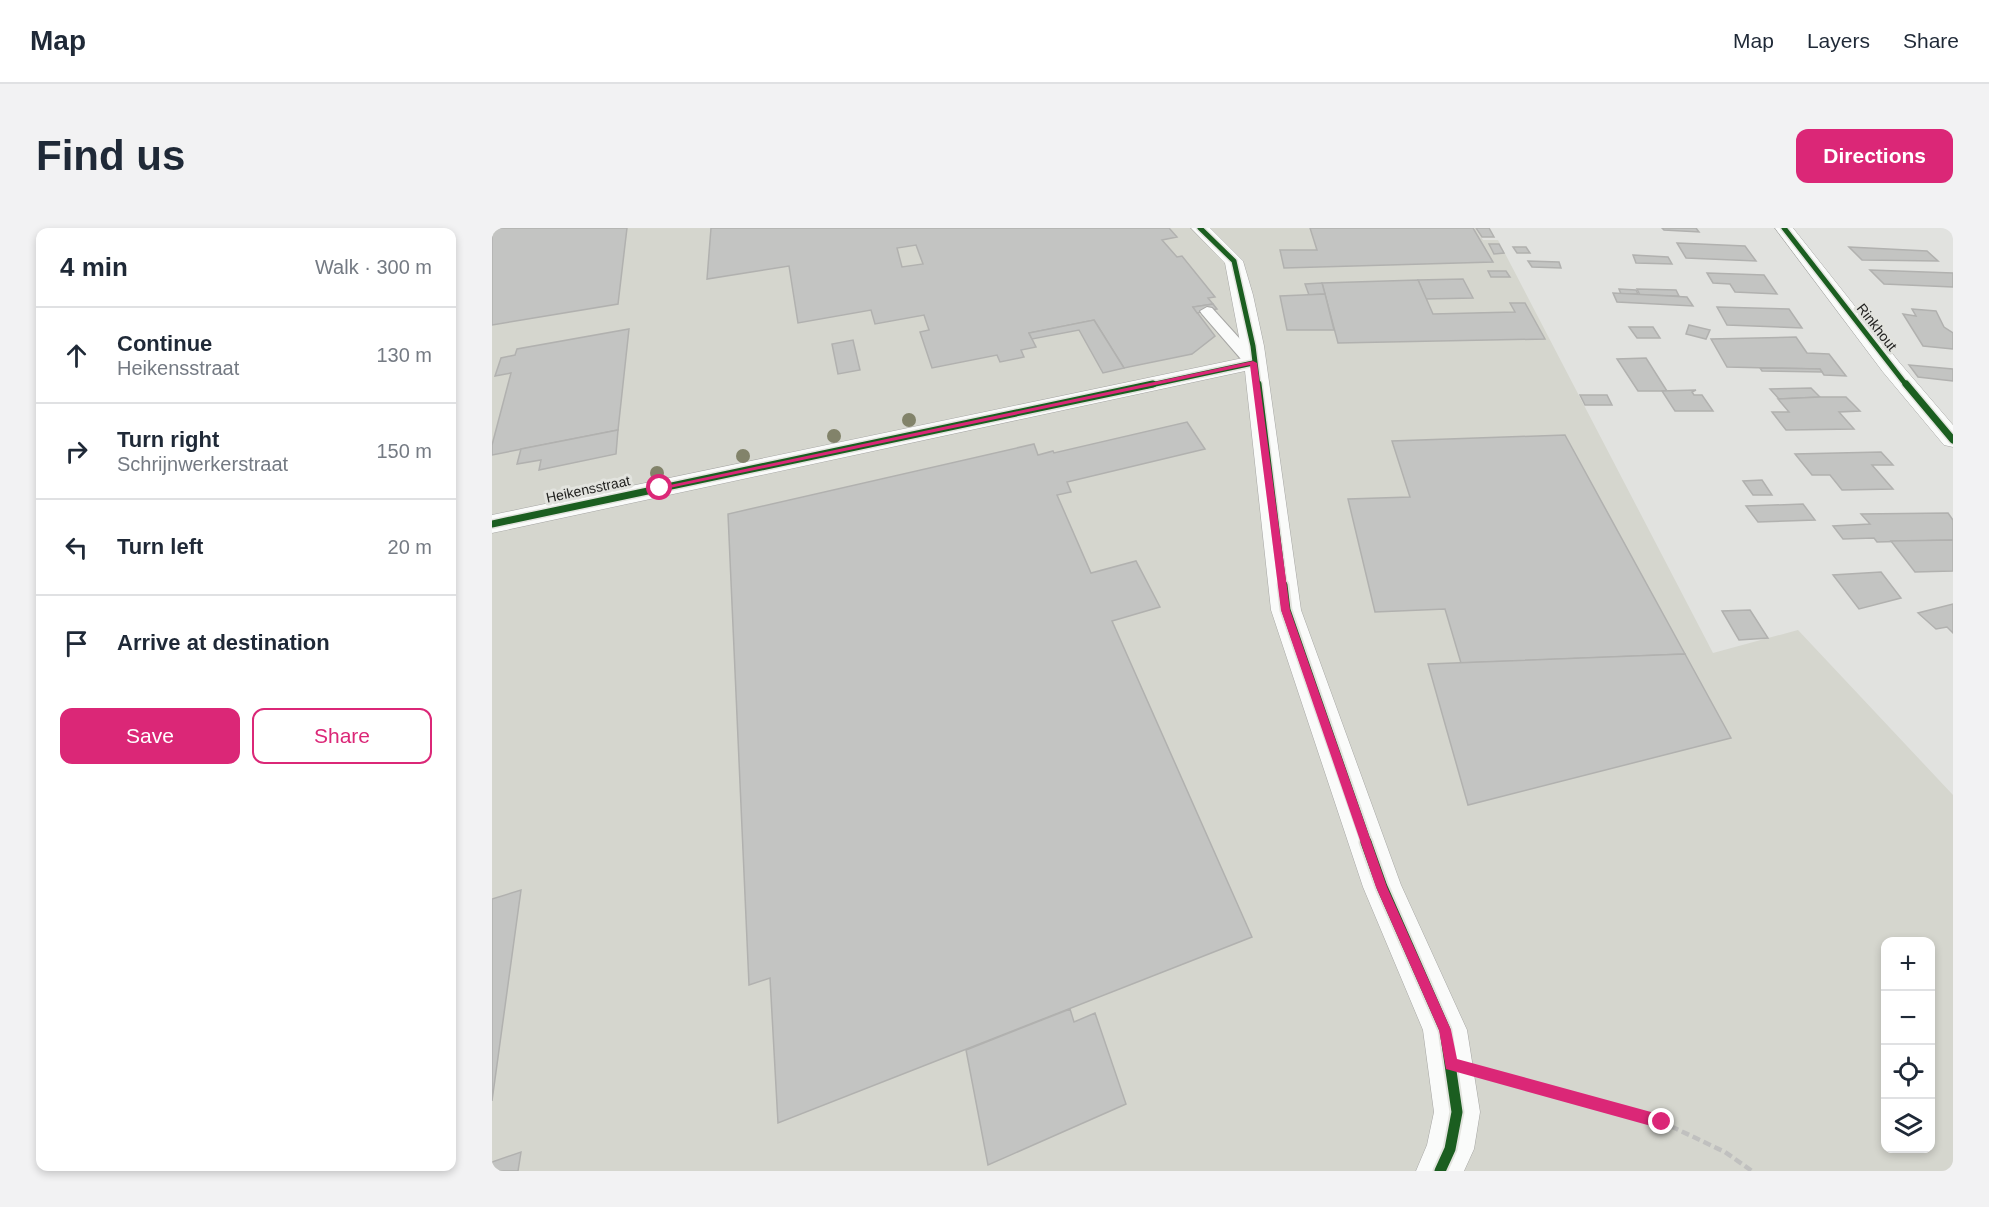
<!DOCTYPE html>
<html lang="en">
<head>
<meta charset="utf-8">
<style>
  :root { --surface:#fff; --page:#f2f2f3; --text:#1f2937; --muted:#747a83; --line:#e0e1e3; --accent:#db2777 }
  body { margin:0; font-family:Helvetica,sans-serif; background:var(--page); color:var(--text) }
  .controls { position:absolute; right:18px; bottom:18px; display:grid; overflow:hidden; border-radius:12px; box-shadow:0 3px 9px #0003 }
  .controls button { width:54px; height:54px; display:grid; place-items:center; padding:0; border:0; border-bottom:2px solid var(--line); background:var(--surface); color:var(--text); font:30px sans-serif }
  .stop { position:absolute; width:18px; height:18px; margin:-14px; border:4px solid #db2777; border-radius:50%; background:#fff }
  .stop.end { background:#db2777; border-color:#fff; box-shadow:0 2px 6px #0008 }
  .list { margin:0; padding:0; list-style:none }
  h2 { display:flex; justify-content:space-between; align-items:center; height:78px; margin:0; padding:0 24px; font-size:26px }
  h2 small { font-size:20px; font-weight:400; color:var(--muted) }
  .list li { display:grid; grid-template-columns:39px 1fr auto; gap:18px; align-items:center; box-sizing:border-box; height:96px; padding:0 24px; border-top:2px solid var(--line) }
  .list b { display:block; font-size:22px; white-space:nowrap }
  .list p { margin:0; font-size:20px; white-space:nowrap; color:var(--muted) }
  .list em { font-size:20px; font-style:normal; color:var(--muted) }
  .actions { display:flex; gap:12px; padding:18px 24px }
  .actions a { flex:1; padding:14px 0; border:2px solid var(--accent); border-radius:12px; text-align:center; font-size:21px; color:var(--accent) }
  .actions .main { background:var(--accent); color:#fff }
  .icon { flex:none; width:33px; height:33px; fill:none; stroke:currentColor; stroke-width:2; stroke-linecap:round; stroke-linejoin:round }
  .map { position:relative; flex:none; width:1461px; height:943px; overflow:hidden; border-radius:12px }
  header { display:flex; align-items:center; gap:36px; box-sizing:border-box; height:84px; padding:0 30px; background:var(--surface); border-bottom:2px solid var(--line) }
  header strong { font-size:28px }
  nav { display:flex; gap:33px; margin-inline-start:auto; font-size:21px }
  .intro { display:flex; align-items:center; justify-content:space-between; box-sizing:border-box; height:144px; padding:0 36px }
  h1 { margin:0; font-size:42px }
  .button { padding:15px 27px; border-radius:12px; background:var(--accent); color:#fff; font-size:21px; font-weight:700 }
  main { display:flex; gap:36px; padding:0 36px }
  aside { flex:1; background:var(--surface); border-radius:12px; box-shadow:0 3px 9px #0003 }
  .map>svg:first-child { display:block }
</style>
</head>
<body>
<header>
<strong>Map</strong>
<nav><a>Map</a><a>Layers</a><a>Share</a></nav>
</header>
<div class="intro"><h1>Find us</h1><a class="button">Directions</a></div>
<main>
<aside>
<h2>4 min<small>Walk · 300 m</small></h2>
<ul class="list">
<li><svg class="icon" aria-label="ahead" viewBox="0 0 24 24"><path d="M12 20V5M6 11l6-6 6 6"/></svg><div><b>Continue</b><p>Heikensstraat</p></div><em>130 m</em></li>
<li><svg class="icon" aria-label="right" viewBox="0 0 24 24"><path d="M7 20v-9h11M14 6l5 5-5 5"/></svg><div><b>Turn right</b><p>Schrijnwerkerstraat</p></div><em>150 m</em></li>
<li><svg class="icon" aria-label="left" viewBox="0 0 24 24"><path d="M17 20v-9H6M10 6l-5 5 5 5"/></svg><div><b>Turn left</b></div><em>20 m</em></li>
<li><svg class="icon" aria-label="arrive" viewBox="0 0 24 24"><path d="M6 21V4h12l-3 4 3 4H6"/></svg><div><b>Arrive at destination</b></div></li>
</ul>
<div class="actions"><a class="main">Save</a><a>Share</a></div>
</aside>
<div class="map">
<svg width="1461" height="943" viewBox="0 0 1461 943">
  <rect width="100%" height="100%" fill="#e1e2df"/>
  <path fill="#d5d6ce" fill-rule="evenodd" d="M0,0h983l8,12h15l215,413 85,-23 155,165v376h-1461zM1394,714h44v206h-44z"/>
  <g fill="#c3c4c2" stroke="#b1b1af" stroke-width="1.5" fill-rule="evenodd">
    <polygon points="0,0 135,0 126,76 0,97"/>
    <path d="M219,0h458l8,9 -15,3 15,17 5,-1 33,41 -7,1 5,6 -20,3 22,29 -23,18 -68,14 -30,-48 -65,13 7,14 -15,3 3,7 -24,5 -3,-7 -65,13 -12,-36 9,-2 -5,-15 -49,9 -4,-14 -73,13 -9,-57 -82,13zM424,17l7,19 -21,3 -5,-19z"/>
    <polygon points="818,0 981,0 1001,34 792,40 788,22 825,22"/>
    <polygon points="984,0 997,0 1002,9 990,9"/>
    <polygon points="1170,0 1204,0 1207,4 1172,2"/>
    <polygon points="1185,15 1253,18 1264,33 1194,30"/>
    <polygon points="997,16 1007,16 1012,25 1002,26"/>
    <polygon points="1021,19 1034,19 1038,25 1025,25"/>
    <polygon points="1357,19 1435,23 1446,33 1370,32"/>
    <polygon points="1141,27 1176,29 1180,36 1144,35"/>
    <polygon points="1036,33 1067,34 1069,40 1040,39"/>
    <polygon points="1378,42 1461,45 1461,59 1392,56"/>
    <polygon points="996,43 1014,43 1018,49 999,49"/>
    <polygon points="1215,45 1272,47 1285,66 1243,64 1238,56 1221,55"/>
    <polygon points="971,51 981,70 934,71 926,52"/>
    <polygon points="926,52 941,86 1023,84 1018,75 1033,75 1053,111 846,115 830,55"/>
    <polygon points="830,55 833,66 817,67 813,56"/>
    <polygon points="1127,61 1144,62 1146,66 1129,66"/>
    <polygon points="1145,61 1184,62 1187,68 1148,67"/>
    <polygon points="1121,65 1195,69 1201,78 1125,74"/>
    <polygon points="833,66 842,102 795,102 788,68"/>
    <polygon points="721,76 725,81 705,85 701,79"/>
    <polygon points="1225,79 1297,81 1310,100 1235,97"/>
    <polygon points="1420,81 1444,83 1452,99 1461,105 1461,121 1431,118 1411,86 1424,88"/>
    <polygon points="602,92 632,140 611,145 587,102 540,111 537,105"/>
    <polygon points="1197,97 1218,102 1214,111 1194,106"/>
    <polygon points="1137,99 1161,99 1168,110 1145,110"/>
    <polygon points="137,101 126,202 0,227 0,217 19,145 3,148 9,130 23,127 25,121"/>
    <polygon points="1304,109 1315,125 1337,126 1354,148 1332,147 1328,141 1235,139 1219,111"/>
    <polygon points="361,112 368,142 346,146 340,116"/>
    <polygon points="1154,130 1175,163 1146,163 1125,131"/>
    <polygon points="1417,137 1461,141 1461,153 1426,149"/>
    <polygon points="1268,140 1328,141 1330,144 1270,143"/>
    <polygon points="1319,160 1328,169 1287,171 1278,161"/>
    <polygon points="1204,162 1200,164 1202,167 1210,167 1221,183 1183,183 1170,163"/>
    <polygon points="1088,167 1115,167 1120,177 1093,177"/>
    <polygon points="1328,169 1354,169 1368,183 1347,184 1362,201 1294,202 1280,184 1297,184 1286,171"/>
    <polygon points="695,194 713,221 575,254 579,264 565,267 599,345 644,333 668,379 620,393 760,709 286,895 278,750 257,757 236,286 542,216 546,227 561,223 562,225"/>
    <polygon points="126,202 124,226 47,242 49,232 25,236 29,221"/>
    <polygon points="1073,207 1193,426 969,435 953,381 883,384 856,271 918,269 900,213"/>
    <polygon points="1389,224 1401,237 1380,237 1401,261 1350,262 1338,247 1320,247 1303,226"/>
    <polygon points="1270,252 1280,267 1261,267 1251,253"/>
    <polygon points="1311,276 1323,292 1266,294 1254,278"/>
    <polygon points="1456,285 1461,292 1461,312 1385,314 1382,310 1351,311 1341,298 1378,296 1369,286"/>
    <polygon points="1461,312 1461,343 1423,344 1399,313"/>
    <polygon points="1389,344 1409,370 1367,381 1341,347"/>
    <polygon points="1461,376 1461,405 1455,399 1444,401 1426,385"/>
    <polygon points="1258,382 1276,410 1247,412 1230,383"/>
    <polygon points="1193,426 1239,510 976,577 936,436"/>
    <polygon points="29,662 0,873 0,671"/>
    <polygon points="578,781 582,794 603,785 634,876 496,937 474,822"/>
    <polygon points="29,924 26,943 0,943 0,934"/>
  </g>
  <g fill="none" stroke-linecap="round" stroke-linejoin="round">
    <defs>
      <polygon id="service" points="715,79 720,80 767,132 769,135 767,138 755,138 710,86 708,83"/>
      <g id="minor">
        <polygon points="699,0 718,0 751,33 761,67 772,118 809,382 909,657 975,802 988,884 982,921 972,943 924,943 935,917 942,884 931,802 871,659 779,382 753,143 0,305 0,287 751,130 733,35"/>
        <polygon points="1283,0 1301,0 1407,134 1461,197 1461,219 1452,217 1391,144"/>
      </g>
    </defs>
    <use href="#service" stroke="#a6a6a4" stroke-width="2"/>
    <use href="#minor" stroke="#a6a6a4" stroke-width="1"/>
    <polyline stroke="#c0c0bf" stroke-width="4.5" stroke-dasharray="8 4" stroke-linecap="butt" points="1006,849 1170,894 1233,924 1260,943"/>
    <use href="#service" fill="#fafbfa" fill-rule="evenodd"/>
    <use href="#minor" fill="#fafbfa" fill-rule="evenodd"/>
    <defs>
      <g id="cycleway-far3">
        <polyline points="708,0 742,33 761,118 766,158"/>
        <polyline points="1292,0 1415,158"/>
        <polyline points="654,158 761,135"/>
      </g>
      <g id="cycleway-far2">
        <polyline points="766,156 791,358"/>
        <polyline points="1414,156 1461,212"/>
        <polyline points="0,296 661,156"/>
      </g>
      <polyline id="cycleway-far1" points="791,357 794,382 875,615"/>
      <polyline id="cycleway" points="874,614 890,659 953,802 965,884 958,921 948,943"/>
    </defs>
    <use href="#cycleway-far3" stroke="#e2e3de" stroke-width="8"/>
    <use href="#cycleway-far2" stroke="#e2e3de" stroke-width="10"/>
    <use href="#cycleway-far1" stroke="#e2e3de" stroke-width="13"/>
    <use href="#cycleway" stroke="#e2e3de" stroke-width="15"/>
    <use href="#cycleway-far3" stroke="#1b5e20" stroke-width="5"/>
    <use href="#cycleway-far2" stroke="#1b5e20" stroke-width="7"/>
    <use href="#cycleway-far1" stroke="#1b5e20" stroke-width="9"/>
    <use href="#cycleway" stroke="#1b5e20" stroke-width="11"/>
  </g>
  <g fill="#82836a">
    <circle cx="417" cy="192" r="7"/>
    <circle cx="342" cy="208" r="7"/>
    <circle cx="251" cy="228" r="7"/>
    <circle cx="165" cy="245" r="7"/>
  </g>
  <polygon fill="#db2777" points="761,133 765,135 798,382 895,659 959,802 965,831 1170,887 1175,889 1177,894 1175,899 1170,901 954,841 947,802 884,659 789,382 758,137 168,262 164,260"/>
  <g text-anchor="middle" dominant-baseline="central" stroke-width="6" stroke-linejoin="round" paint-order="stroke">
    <g font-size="14" fill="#222220" stroke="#e2e3de">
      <text transform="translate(1385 99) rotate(52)">Rinkhout</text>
      <text transform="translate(96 261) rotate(-12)">Heikensstraat</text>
    </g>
  </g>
</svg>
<div class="controls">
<button>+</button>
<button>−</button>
<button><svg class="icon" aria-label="locate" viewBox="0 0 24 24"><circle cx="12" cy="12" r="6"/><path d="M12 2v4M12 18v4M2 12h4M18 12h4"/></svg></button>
<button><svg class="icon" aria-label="layers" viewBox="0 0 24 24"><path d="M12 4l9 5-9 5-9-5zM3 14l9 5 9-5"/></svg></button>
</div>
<div class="stop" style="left:168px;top:260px"></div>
<div class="stop end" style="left:1170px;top:894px"></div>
</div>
</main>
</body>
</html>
